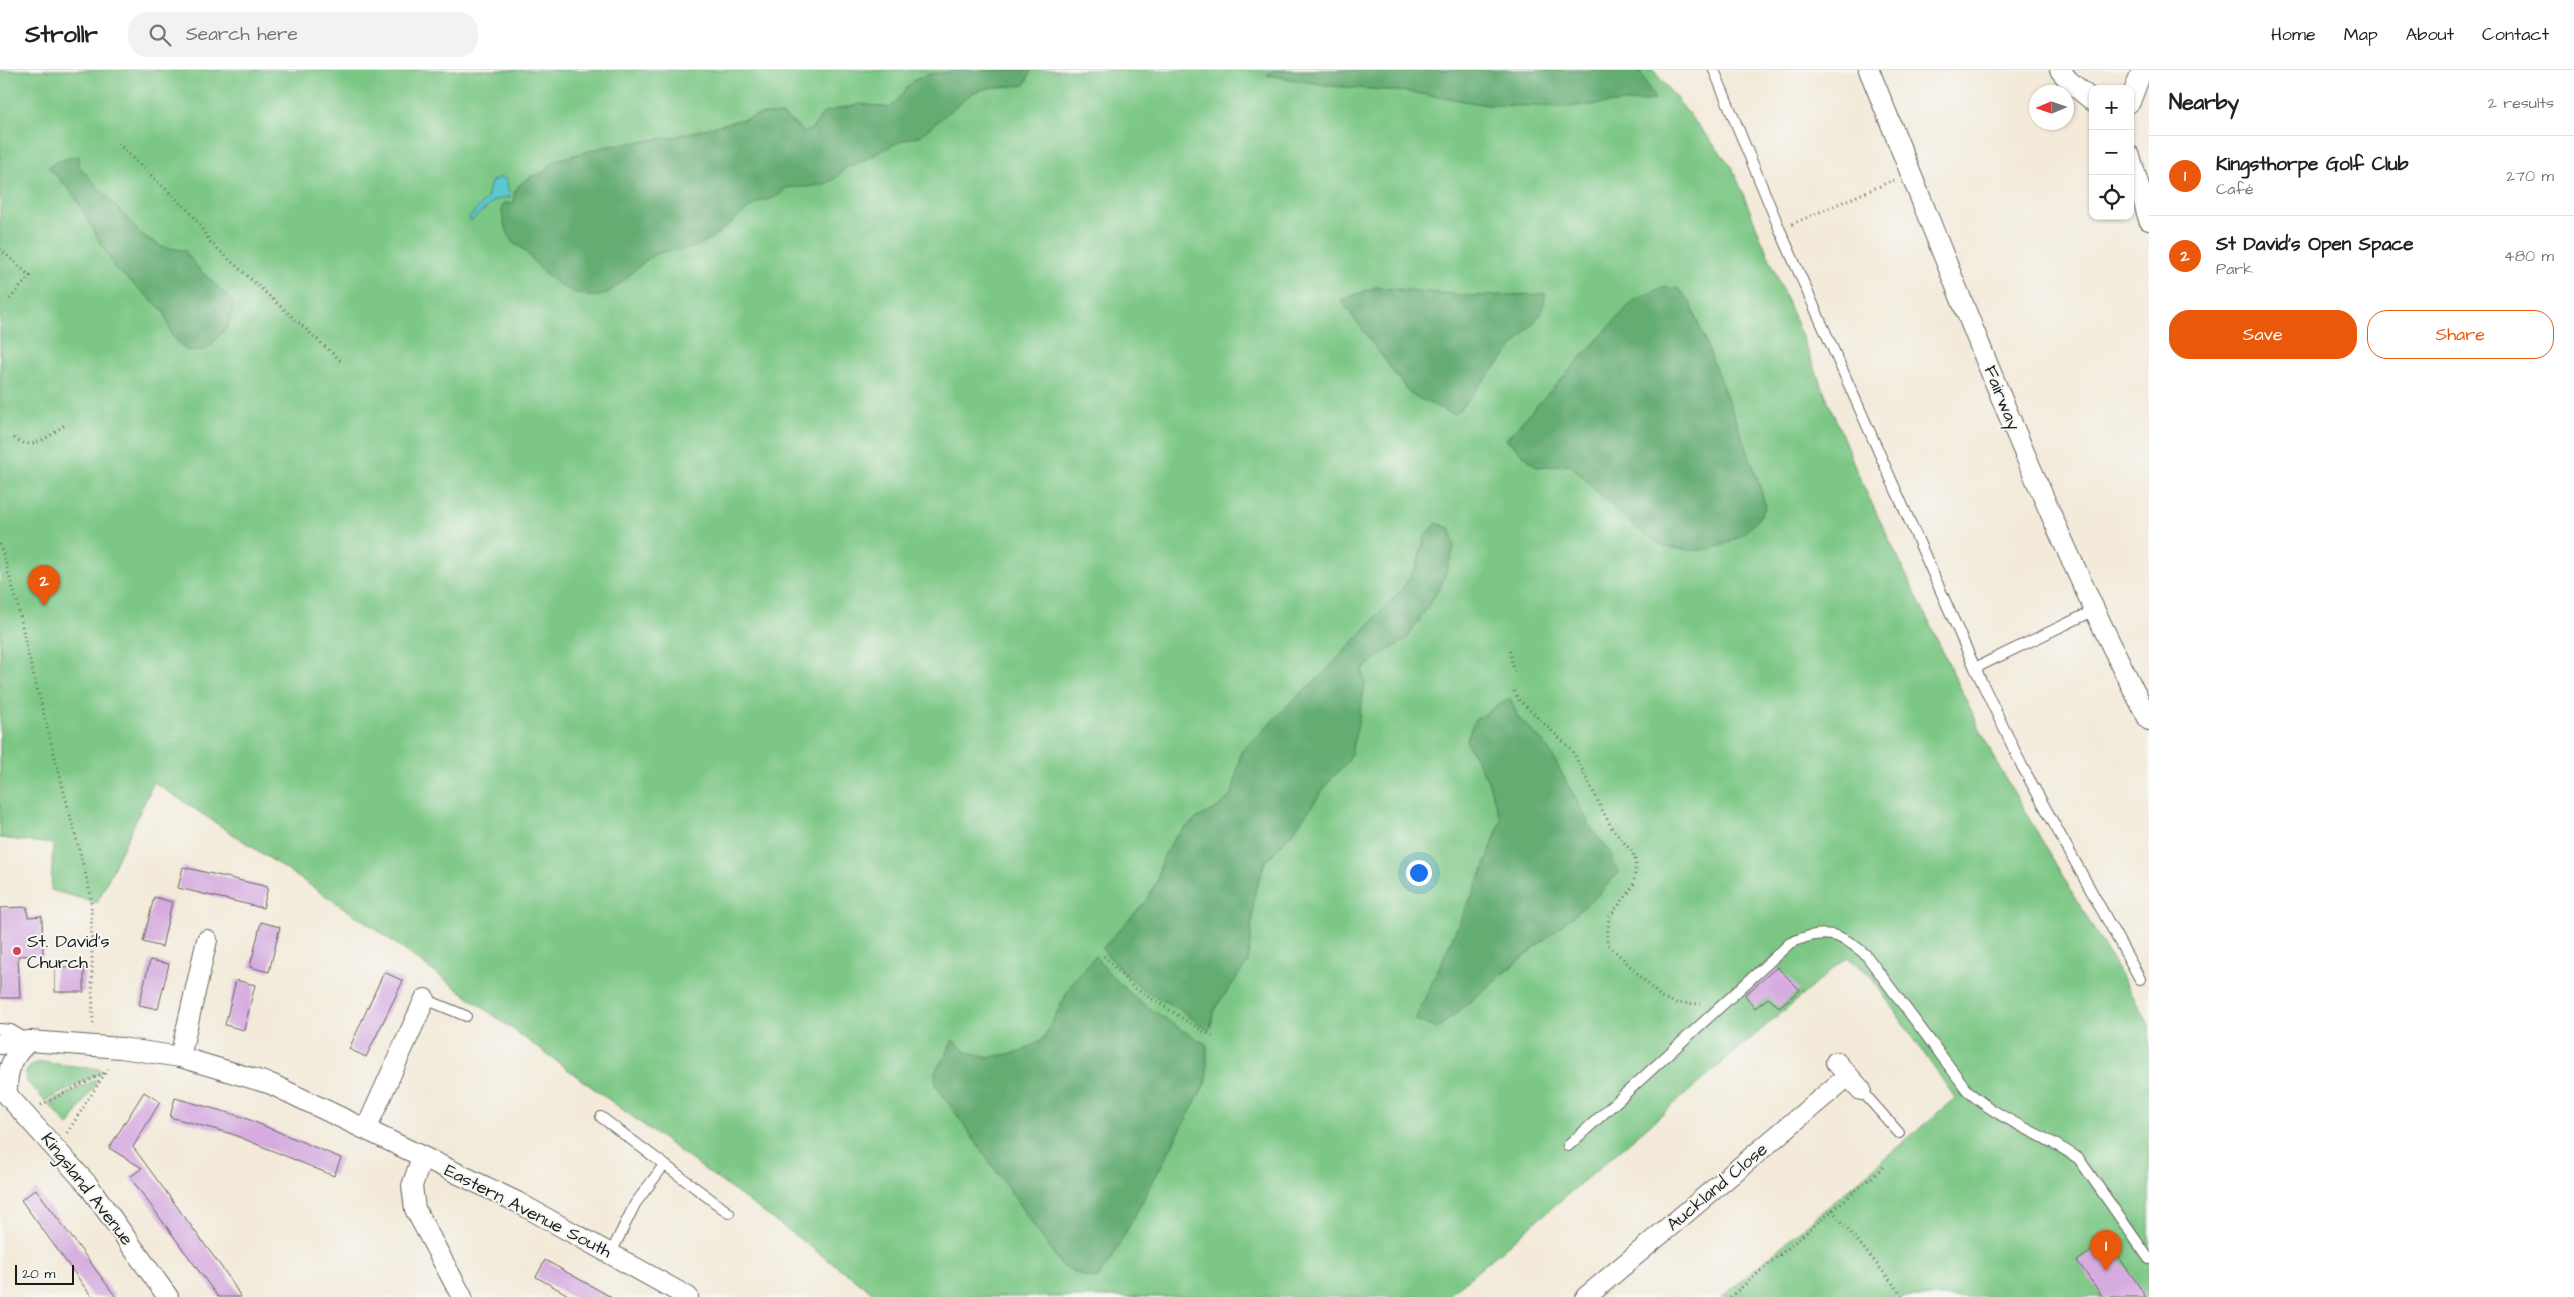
<!DOCTYPE html>
<html lang="en">
<head>
<meta charset="utf-8">
<style>
  :root { --surface:#fff; --page:#f2f2f2; --text:#222; --muted:#767676; --line:#e0e0e0; --accent:#ea580c }
  body { margin:0; font-family:"Architects Daughter",sans-serif; background:var(--page); color:var(--text) }
  .controls { position:absolute; right:15px; top:15px; display:grid; overflow:hidden; border-radius:10px; box-shadow:0 1px 4px #0004 }
  .controls button { width:45px; height:45px; display:grid; place-items:center; padding:0; border:0; border-bottom:1px solid var(--line); background:var(--surface); color:var(--text); font:25px sans-serif }
  .compass { position:absolute; left:2029px; top:15px; width:45px; height:45px; border-radius:50%; background:var(--surface); box-shadow:0 1px 4px #0004; rotate:268deg }
  .scale { position:absolute; left:15px; bottom:12px; width:59px; box-sizing:border-box; padding-left:5px; border:2px solid #1c1c1c; border-top:0; font-size:14px; line-height:18px; white-space:nowrap; color:#1c1c1c; -webkit-text-stroke:4px #f6f6f2; paint-order:stroke }
  .you { position:absolute; left:1418px; top:802px; width:18px; height:18px; margin:-12px; border:4px solid #fff; border-radius:50%; background:#1a73e8; box-shadow:0 0 0 8px #1a73e833 }
  .badge { display:grid; place-items:center; width:32px; height:32px; border-radius:50%; background:var(--accent); color:#fff; font-size:16px; font-weight:700 }
  .pin { position:absolute; translate:-50% -41px; filter:drop-shadow(0 1px 2px #0008) }
  .pin::after { content:''; position:absolute; top:26px; width:18px; height:15px; background:inherit; clip-path:polygon(0 0,100% 0,50% 100%) }
  .list { margin:0; padding:0; list-style:none }
  h2 { display:flex; justify-content:space-between; align-items:center; height:65px; margin:0; padding:0 20px; font-size:21px }
  h2 small { font-size:16px; font-weight:400; color:var(--muted) }
  .list li { display:grid; grid-template-columns:32px 1fr auto; gap:15px; align-items:center; box-sizing:border-box; height:80px; padding:0 20px; border-top:1px solid var(--line) }
  .list b { display:block; font-size:19px; white-space:nowrap }
  .list p { margin:0; font-size:16px; white-space:nowrap; color:var(--muted) }
  .list em { font-size:16px; font-style:normal; color:var(--muted) }
  .actions { display:flex; gap:10px; padding:15px 20px }
  .actions a { flex:1; padding:11px 0; border:1px solid var(--accent); border-radius:20px; text-align:center; font-size:18px; color:var(--accent) }
  .actions .main { background:var(--accent); color:#fff }
  .icon { flex:none; width:28px; height:28px; fill:none; stroke:currentColor; stroke-width:2; stroke-linecap:round; stroke-linejoin:round }
  .map { position:relative; flex:none; width:2149px; height:1227px; overflow:hidden }
  header { display:flex; align-items:center; gap:30px; box-sizing:border-box; height:70px; padding:0 25px; background:var(--surface); border-bottom:1px solid var(--line) }
  header strong { font-size:24px }
  nav { display:flex; gap:28px; margin-inline-start:auto; font-size:18px }
  .search { width:350px; height:45px; background:var(--page); display:flex; align-items:center; gap:12px; box-sizing:border-box; padding:0 18px; border-radius:20px; color:var(--muted); font-size:19px }
  main { display:flex }
  aside { flex:1; background:var(--surface) }
  .map>svg:first-child { display:block }
</style>
</head>
<body>
<header>
<strong>Strollr</strong>
<div class="search"><svg class="icon" aria-label="search" viewBox="0 0 24 24"><circle cx="10" cy="10" r="6"/><path d="M15 15l6 6"/></svg>Search here</div>
<nav><a>Home</a><a>Map</a><a>About</a><a>Contact</a></nav>
</header>
<main>
<div class="map">
<svg width="2149" height="1227" viewBox="0 0 2149 1227">
  <rect width="100%" height="100%" fill="#f6f6f2"/>
  <filter id="ink" filterUnits="userSpaceOnUse"><feTurbulence type="fractalNoise" baseFrequency=".02" numOctaves="2"/><feDisplacementMap in="SourceGraphic" scale="10" xChannelSelector="R" yChannelSelector="G"/><feConvolveMatrix kernelMatrix="1 2 1 2 8 2 1 2 1" color-interpolation-filters="sRGB"/></filter>
  <filter id="wash" filterUnits="userSpaceOnUse"><feTurbulence type="fractalNoise" baseFrequency=".0096" numOctaves="4" result="noise"/><feDisplacementMap in="SourceGraphic" scale="20" xChannelSelector="R" yChannelSelector="G"/><feGaussianBlur stdDeviation="1.12" result="paint"/><feColorMatrix in="noise" values="0 0 0 0 0 0 0 0 0 0 0 0 0 0 0 0 0 1.4 0 .05"/><feComposite in="paint" operator="in"/></filter>
  <g filter="url(#wash)">
    <rect width="100%" height="100%" fill="#f3ead9"/>
    <g fill="#7bc785" stroke="#4c7250">
      <polygon points="0,0 1653,0 1732,97 1861,411 1995,690 2149,954 2149,1227 1722,1227 1955,1028 1869,904 1847,887 1447,1227 879,1227 370,855 154,712 97,833 51,820 53,774 0,768"/>
      <polygon points="42,992 100,999 102,1002 45,1031 27,1012 25,1003 32,994"/>
      <polygon points="97,1009 98,1010 68,1056 48,1033"/>
    </g>
    <g fill="#64ac72" stroke="#406447">
      <path d="M957,0h74l-6,15 -37,3 -16,5 -52,43c-26,3 -49,25 -76,32 -14,23 -34,17 -58,20 -13,15 -19,8 -32,17 -21,14 -36,33 -60,42 -11,4 -25,2 -37,7 -21,8 -43,46 -66,42 -23,-3 -40,-15 -55,-32 -7,-8 -12,-17 -22,-20 -7,-11 -15,-29 -11,-41h11v-10l5,-8 13,-9 12,-4 12,-12 48,-13 69,-10 90,-23 20,1 21,17 8,-3 12,-17 37,-8 29,4c12,-10 16,-26 33,-32 11,-5 23,-1 34,-6z"/>
      <polygon points="1275,0 1639,0 1655,30 1563,37 1488,35 1409,22 1332,16 1267,5"/>
      <polygon points="79,86 78,95 142,165 162,177 184,180 199,199 234,233 228,256 206,280 187,281 172,266 164,241 114,197 74,125 48,97 60,90"/>
      <polygon points="1376,217 1473,226 1546,224 1541,244 1455,345 1410,324 1341,230"/>
      <path d="M1663,217l16,2 11,13 64,166 12,39c-18,31 -50,48 -86,42 -6,-1 -14,-1 -19,-4 -29,-16 -67,-57 -91,-81l-33,3 -31,-28 128,-139z"/>
      <polygon points="1437,453 1451,459 1454,478 1442,514 1407,569 1383,583 1362,600 1365,614 1359,650 1349,690 1331,709 1294,761 1265,792 1255,822 1248,892 1216,937 1209,961 1179,939 1144,920 1122,901 1102,879 1146,831 1158,809 1161,791 1175,767 1196,749 1218,737 1232,725 1241,682 1290,633 1326,601 1403,518 1417,495 1425,466"/>
      <polygon points="1510,628 1518,647 1547,676 1592,759 1612,785 1618,803 1598,825 1437,959 1415,950 1483,801 1501,750 1488,711 1466,671 1475,650"/>
      <path d="M1095,886c29,39 71,64 112,89v35l-96,180 -15,19 -12,-3 -22,-10 -126,-181 -1,-14 10,-14 8,-17 14,12 23,5 31,-5 23,-14 28,-55z"/>
    </g>
    <polygon fill="#5bc8d0" stroke="#3c7276" points="499,107 506,109 510,127 495,130 471,151 469,148 487,128 491,112"/>
    <g id="blocks">
      <g fill="#d6ace0">
        <polygon points="183,797 268,817 263,838 178,818"/>
        <polygon points="154,827 172,832 162,877 143,872"/>
        <polygon points="27,837 28,847 42,846 43,885 18,886 20,928 0,928 0,838"/>
        <polygon points="261,852 280,857 269,902 250,897"/>
        <polygon points="150,890 169,894 158,939 139,935"/>
        <rect x="55" y="897" width="29" height="25"/>
        <polygon points="1777,897 1800,920 1779,937 1768,928 1755,938 1745,925"/>
        <polygon points="384,902 403,911 366,987 349,979"/>
        <polygon points="236,910 255,915 244,960 225,955"/>
        <polygon points="144,1022 160,1032 133,1077 228,1206 241,1227 218,1227 130,1107 142,1098 109,1078"/>
        <polygon points="175,1028 240,1046 341,1088 334,1106 232,1064 170,1047"/>
        <polygon points="36,1119 116,1227 92,1227 21,1130"/>
        <polygon points="2107,1171 2135,1210 2146,1227 2103,1227 2077,1191"/>
        <polygon points="545,1190 611,1227 572,1227 536,1207"/>
      </g>
    </g>
  </g>
  <g filter="url(#ink)">
    <use href="#blocks" fill-opacity="0" stroke="#67645e" stroke-width="1"/>
    <g fill="none" stroke-linecap="round" stroke-linejoin="round">
      <defs>
        <g id="service">
          <polyline points="1714,0 1780,160 1975,598 2022,696 2140,909"/>
          <polyline points="1975,598 2093,541"/>
          <polyline points="425,929 466,946"/>
          <polyline points="0,959 11,960 26,969"/>
          <polyline points="1861,1020 1899,1063"/>
          <polyline points="601,1047 729,1143"/>
          <path d="M1568,1076l222,-203c33,-15 50,-11 76,12l101,135c32,31 76,43 112,69l70,100"/>
          <polyline points="611,1183 635,1134 664,1095"/>
        </g>
        <g id="minor">
          <path d="M1869,0c89,218 171,441 280,650"/>
          <polyline points="2060,0 2069,11 2093,31"/>
          <polyline points="2130,32 2142,0"/>
          <polyline points="2130,86 2149,150"/>
          <polyline points="0,974 30,971 121,978 180,987 271,1014 517,1132 688,1227"/>
          <polyline points="180,987 207,870"/>
          <polyline points="1836,992 1861,1020"/>
          <polyline points="0,1017 88,1115 168,1227"/>
          <path d="M7,1023c-1,-21 5,-39 23,-52"/>
          <polyline points="366,1059 425,929"/>
          <polyline points="422,1087 412,1116 415,1139 462,1227"/>
          <polyline points="1586,1227 1848,1006"/>
        </g>
      </defs>
      <use href="#service" stroke="#67645e" stroke-width="12"/>
      <use href="#minor" stroke="#67645e" stroke-width="22"/>
      <g stroke="#67645e" stroke-width="3" stroke-dasharray="1 4" stroke-linecap="butt">
        <polyline points="118,74 192,144 211,173 342,292"/>
        <polyline points="1792,154 1894,110"/>
        <polyline points="0,179 30,206 10,229"/>
        <path d="M14,368c18,15 36,-3 52,-14"/>
        <polyline points="0,474 17,532 28,584 91,825 93,957"/>
        <polyline points="1510,581 1514,603"/>
        <polyline points="1514,621 1518,629 1572,680 1611,757 1633,783 1636,792 1634,812 1631,820 1609,847 1607,873 1662,928 1676,933 1701,934"/>
        <polyline points="1104,886 1133,917 1214,968"/>
        <polyline points="41,1035 104,1003"/>
        <polyline points="67,1063 109,997"/>
        <polyline points="1832,1140 1904,1227"/>
        <polyline points="1730,1227 1886,1095"/>
      </g>
      <use href="#service" stroke="#fff" stroke-width="10"/>
      <use href="#minor" stroke="#fff" stroke-width="20"/>
    </g>
  </g>
  <circle fill="#d1495b" stroke="#f6f6f2" stroke-width="2" cx="17" cy="881" r="5"/>
  <g text-anchor="middle" dominant-baseline="central" stroke-width="4" stroke-linejoin="round" paint-order="stroke">
    <g font-size="18" fill="#1c1c1c" stroke="#f6f6f2">
      <text transform="translate(2002 328) rotate(68)">Fairway</text>
      <text transform="translate(1717 1117) rotate(-40)">Auckland Close</text>
      <text transform="translate(87 1119) rotate(52)">Kingsland Avenue</text>
      <text transform="translate(528 1141) rotate(27)">Eastern Avenue South</text>
    </g>
    <g font-size="18" fill="#1c1c1c" stroke="#f6f6f2" text-anchor="start">
      <text x="27" y="871">St. David's<tspan x="27" dy="21">Church</tspan></text>
    </g>
  </g>
</svg>
<div class="controls">
<button>+</button>
<button>−</button>
<button><svg class="icon" aria-label="locate" viewBox="0 0 24 24"><circle cx="12" cy="12" r="6"/><path d="M12 2v4M12 18v4M2 12h4M18 12h4"/></svg></button>
</div>
<svg class="compass" viewBox="-18 -18 36 36"><path d="M0-13l5 13h-10z" fill="#e53935"/><path d="M0 13l5-13h-10z" fill="#767676"/></svg>
<div class="scale">20 m</div>
<div class="you"></div>
<div class="pin badge" style="left:2106px;top:1201px">1</div>
<div class="pin badge" style="left:44px;top:536px">2</div>
</div>
<aside>
<h2>Nearby<small>2 results</small></h2>
<ul class="list">
<li><span class="badge">1</span><div><b>Kingsthorpe Golf Club</b><p>Café</p></div><em>270 m</em></li>
<li><span class="badge">2</span><div><b>St David's Open Space</b><p>Park</p></div><em>480 m</em></li>
</ul>
<div class="actions"><a class="main">Save</a><a>Share</a></div>
</aside>
</main>
</body>
</html>
